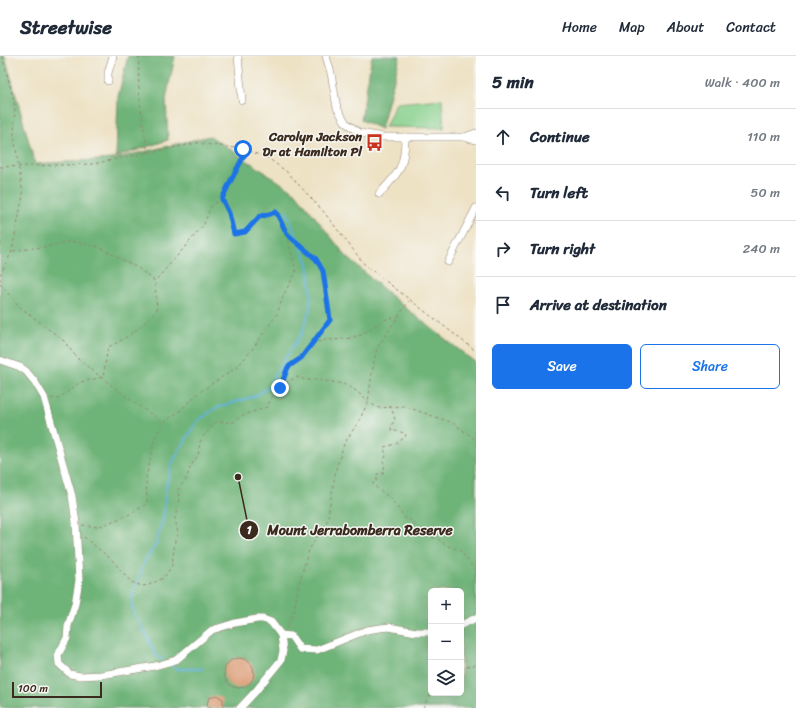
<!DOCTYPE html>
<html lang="en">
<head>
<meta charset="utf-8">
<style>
  :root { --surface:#fff; --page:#f6f6f7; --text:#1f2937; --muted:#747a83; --line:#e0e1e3; --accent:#1a73e8 }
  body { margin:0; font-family:Sriracha,sans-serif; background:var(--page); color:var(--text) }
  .controls { position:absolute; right:12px; bottom:12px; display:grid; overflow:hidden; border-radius:6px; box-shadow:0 4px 16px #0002 }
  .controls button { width:36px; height:36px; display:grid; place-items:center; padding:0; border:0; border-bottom:1px solid var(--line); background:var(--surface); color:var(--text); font:20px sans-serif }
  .scale { position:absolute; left:12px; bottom:10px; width:90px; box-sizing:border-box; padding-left:4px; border:2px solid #3b2a1e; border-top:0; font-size:11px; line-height:14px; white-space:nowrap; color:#3b2a1e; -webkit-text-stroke:3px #f6f6f2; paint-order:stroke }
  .stop { position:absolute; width:12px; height:12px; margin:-9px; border:3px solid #1a73e8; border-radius:50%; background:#fff }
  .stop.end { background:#1a73e8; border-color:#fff; box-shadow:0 1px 4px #0008 }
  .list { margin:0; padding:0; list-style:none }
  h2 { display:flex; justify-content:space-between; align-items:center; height:52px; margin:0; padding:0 16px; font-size:17px }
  h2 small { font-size:13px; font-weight:400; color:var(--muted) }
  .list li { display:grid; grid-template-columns:26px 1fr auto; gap:12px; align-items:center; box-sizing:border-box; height:56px; padding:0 16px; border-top:1px solid var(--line) }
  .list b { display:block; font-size:15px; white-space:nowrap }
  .list em { font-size:13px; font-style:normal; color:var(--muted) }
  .actions { display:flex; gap:8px; padding:12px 16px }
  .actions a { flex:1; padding:9px 0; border:1px solid var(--accent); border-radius:6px; text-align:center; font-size:14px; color:var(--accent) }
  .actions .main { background:var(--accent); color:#fff }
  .icon { flex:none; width:22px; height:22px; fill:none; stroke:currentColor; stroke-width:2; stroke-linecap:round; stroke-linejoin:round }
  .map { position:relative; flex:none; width:476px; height:652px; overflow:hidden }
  header { display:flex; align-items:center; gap:24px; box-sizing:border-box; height:56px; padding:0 20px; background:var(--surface); border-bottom:1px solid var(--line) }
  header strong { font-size:19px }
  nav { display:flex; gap:22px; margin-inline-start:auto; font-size:14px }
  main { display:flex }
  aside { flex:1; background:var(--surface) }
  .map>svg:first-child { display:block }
</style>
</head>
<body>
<header>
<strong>Streetwise</strong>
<nav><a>Home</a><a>Map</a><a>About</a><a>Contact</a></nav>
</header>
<main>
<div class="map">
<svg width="476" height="652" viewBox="0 0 476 652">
  <rect width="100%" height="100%" fill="#f6f6f2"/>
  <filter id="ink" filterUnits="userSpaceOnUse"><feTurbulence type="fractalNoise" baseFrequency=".025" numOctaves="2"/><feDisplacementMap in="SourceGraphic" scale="8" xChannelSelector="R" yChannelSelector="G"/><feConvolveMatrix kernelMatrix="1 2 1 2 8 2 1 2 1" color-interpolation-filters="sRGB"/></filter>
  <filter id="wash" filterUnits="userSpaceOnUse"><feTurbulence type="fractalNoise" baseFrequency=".012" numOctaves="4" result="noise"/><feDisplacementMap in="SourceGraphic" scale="16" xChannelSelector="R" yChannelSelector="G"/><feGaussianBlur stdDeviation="0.9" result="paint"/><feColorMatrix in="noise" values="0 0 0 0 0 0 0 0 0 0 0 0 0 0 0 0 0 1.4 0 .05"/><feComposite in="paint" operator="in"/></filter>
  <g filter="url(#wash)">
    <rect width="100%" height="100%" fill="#eee2c5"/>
    <polygon fill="#88d18d" stroke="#627e56" points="442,43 444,72 385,71 396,47"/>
    <g fill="#6eb378" stroke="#546e4b" fill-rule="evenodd">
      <path d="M0,0h5l30,108 79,-5 96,-23 86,57 50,63 52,46 78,61v345h-476zM431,535h30v102h-30z"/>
      <polygon points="128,0 175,0 166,43 168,84 116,101 118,41"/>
      <polygon points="372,0 400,0 381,73 361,64"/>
    </g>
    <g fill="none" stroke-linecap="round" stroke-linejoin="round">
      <g stroke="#5fb1da" stroke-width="2">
        <polyline points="163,604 156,600 145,576 137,563 132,551 132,541 144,507 156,488 164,459 165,435 172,407 197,365 216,352 255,340 269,331 276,316 302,277 310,253 311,233 308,208 286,155"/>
        <polyline points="172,609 177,613 203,613"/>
      </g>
    </g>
    <g id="blocks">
      <g fill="#dd9d77">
        <circle cx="239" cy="617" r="15"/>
        <polygon points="216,639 223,643 223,652 208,652 207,648 209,642"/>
      </g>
    </g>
  </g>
  <g filter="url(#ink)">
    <use href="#blocks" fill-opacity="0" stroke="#948672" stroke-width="1"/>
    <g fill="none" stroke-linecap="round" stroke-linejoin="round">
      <defs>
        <g id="minor">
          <polyline points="238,0 242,44"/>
          <polyline points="326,0 331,17 337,52 346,67 360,77 383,81 464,81 476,77"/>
          <polyline points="108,25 108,17 113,0"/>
          <polyline points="464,81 476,84"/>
          <path d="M379,138c20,-21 26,-27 26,-57"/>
          <polyline points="448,206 476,152"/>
          <polyline points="0,304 20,311 26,315 35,326 44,341 72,440 76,467 79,524 75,548 68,570 67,582 58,599 59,608 70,618 80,620 101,619 155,610 176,604 212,574 235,567 257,563 263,563 271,566 281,579 283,595 281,604 255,636 240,652"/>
          <polyline points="461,569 476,562"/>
          <polyline points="281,579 291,580 300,593 317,594 367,574 380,572 389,571 416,576 431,576"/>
        </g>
      </defs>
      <use href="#minor" stroke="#948672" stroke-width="8"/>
      <g stroke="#948672" stroke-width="1" stroke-dasharray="3 3" stroke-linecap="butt">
        <polyline points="2,0 11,33 15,51 14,80 23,139 12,195 0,219 0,228 21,252 63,284 78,303 133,346 163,366"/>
        <path d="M139,0c-2,33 3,64 9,97"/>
        <polyline points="0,111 92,108 197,87 243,93 268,102 287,116 323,155 365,209 476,295"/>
        <polyline points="13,195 49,190 70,185 99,191 138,212 155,225 185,191 204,168 211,150 222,143 229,128 247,95"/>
        <polyline points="312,287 326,284 346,283 361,279 384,264 397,261"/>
        <path d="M281,331l4,-4 12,-6c6,3 11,3 18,3 6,0 25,3 31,5 13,5 20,18 33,23l25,-2 49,17 23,17"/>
        <path d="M51,342l7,1 22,-17 23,-5 5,-30c19,-8 36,-22 49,-37l-2,-28"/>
        <path d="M389,350l3,4 3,10 -3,4 -1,6 14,3 1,3 -10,8 -12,3 2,9 -3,6 2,2 -2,10h-6v6l-4,3v2l17,13 16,21c8,1 6,4 11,9 3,3 6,2 8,7l13,4 8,6 15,6 15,21"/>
        <polyline points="82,469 98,471 128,459 147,448 146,422 155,381 164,366 180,355 197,338 237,311 251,295 277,258 284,238 296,216 286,174 276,156 259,161 245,176 234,178 229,157 222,143"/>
        <polyline points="84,481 112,504 131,526 142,530 149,529 163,522 168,516 172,509 175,484 178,478 175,462 179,443 178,434 181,429 185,426 191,410 198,399 200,386 202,382 216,366 234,366 241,360 267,351 272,341 280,331 288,311 301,302 329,264 323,215 316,203 287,178"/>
        <polyline points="286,572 294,556 299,527 309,494 327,465 336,413 344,388 360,363 368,346 372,316 377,292 398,261 409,245"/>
        <polyline points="461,612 476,609"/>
        <polyline points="423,652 428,641 431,640 434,637"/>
      </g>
      <use href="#minor" stroke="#fff" stroke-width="7"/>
    </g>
  </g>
  <g fill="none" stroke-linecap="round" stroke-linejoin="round" filter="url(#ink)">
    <polyline stroke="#1a73e8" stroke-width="5" points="243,93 247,94 229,128 222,143 229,157 234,178 245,176 259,161 276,156 287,178 316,203 323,215 330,264 301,302 288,311 280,332"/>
  </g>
  <defs>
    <symbol id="bus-bare" viewBox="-9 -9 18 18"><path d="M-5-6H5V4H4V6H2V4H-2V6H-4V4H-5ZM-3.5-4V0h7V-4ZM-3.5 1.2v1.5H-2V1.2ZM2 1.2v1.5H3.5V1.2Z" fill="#c8321e" stroke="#f6f6f2" stroke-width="2.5" paint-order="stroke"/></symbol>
  </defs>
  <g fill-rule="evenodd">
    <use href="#bus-bare" x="362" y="74" width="25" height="25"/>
  </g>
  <g text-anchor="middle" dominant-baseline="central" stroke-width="3" stroke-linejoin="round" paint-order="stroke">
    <g font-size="13" font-weight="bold" fill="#3b2a1e" stroke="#f6f6f2" text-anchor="end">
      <text x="362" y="80">Carolyn Jackson<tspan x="362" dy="15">Dr at Hamilton Pl</tspan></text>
    </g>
  </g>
  <path fill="none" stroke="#3b2a1e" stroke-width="1.5" d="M238 421L249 474"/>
  <g fill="#3b2a1e" stroke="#f6f6f2" stroke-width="1.5">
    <circle cx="238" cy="421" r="4"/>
    <circle cx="249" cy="474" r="10"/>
  </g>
  <g font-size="12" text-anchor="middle" font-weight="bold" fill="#fff">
    <text x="249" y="478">1</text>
  </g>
  <g font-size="14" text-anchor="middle" font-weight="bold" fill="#3b2a1e" stroke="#f6f6f2" stroke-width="3" stroke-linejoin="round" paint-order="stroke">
    <text x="360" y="479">Mount Jerrabomberra Reserve</text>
  </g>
</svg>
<div class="controls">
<button>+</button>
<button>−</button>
<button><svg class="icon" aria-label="layers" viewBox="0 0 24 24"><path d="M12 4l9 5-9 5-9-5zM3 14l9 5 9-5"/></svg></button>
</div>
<div class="scale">100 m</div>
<div class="stop" style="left:243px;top:93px"></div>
<div class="stop end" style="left:280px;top:332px"></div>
</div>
<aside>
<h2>5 min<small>Walk · 400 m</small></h2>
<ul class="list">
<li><svg class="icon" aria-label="ahead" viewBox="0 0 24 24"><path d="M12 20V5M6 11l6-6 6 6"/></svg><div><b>Continue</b></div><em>110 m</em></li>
<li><svg class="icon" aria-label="left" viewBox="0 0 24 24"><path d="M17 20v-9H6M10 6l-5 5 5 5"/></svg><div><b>Turn left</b></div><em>50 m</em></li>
<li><svg class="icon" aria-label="right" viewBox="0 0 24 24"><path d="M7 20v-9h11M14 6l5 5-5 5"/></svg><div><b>Turn right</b></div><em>240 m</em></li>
<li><svg class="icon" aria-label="arrive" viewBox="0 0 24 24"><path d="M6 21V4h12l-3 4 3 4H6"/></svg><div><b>Arrive at destination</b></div></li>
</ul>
<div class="actions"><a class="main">Save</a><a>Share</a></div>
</aside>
</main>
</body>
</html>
